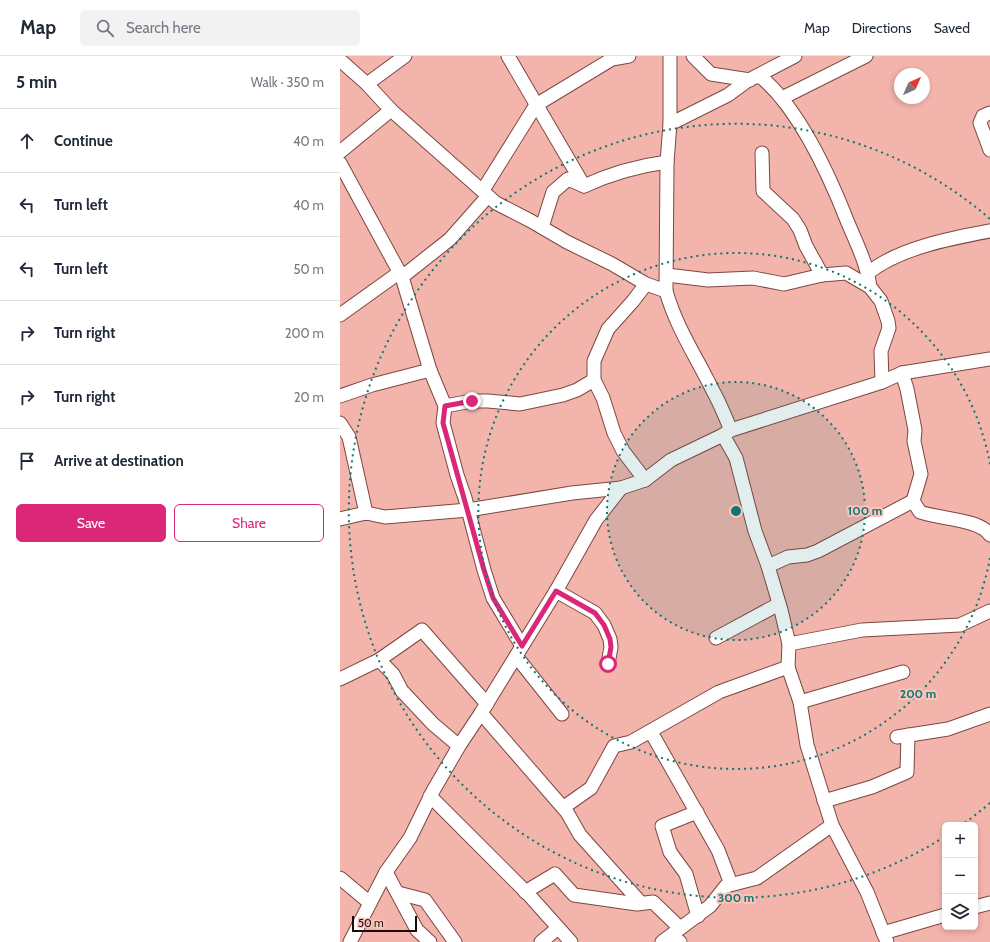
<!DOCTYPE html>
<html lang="en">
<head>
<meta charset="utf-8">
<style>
  :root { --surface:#fff; --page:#f2f2f3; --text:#1f2937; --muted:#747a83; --line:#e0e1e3; --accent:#db2777 }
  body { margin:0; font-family:Cabin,sans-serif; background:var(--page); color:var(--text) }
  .controls { position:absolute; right:12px; bottom:12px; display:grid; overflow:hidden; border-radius:6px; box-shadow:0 2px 6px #0003 }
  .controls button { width:36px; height:36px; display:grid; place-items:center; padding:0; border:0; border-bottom:1px solid var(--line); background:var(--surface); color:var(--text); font:20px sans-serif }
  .compass { position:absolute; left:554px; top:12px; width:36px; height:36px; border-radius:50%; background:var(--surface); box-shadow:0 2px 6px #0003; rotate:45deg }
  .scale { position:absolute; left:12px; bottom:10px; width:65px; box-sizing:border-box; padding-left:4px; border:2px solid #1f0a08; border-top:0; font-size:11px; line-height:14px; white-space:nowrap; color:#1f0a08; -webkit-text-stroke:3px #f8c5be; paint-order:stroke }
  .stop { position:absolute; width:12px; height:12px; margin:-9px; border:3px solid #db2777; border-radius:50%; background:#fff }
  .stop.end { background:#db2777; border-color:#fff; box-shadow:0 1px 4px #0008 }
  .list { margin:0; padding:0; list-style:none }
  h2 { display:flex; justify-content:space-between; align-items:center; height:52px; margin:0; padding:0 16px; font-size:17px }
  h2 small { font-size:13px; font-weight:400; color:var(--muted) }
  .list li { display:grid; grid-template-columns:26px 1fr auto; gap:12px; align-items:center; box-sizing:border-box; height:64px; padding:0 16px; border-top:1px solid var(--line) }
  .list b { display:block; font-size:15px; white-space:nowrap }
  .list em { font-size:13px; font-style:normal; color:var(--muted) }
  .actions { display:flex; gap:8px; padding:12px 16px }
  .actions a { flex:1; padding:9px 0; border:1px solid var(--accent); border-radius:6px; text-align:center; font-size:14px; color:var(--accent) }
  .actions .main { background:var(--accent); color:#fff }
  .icon { flex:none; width:22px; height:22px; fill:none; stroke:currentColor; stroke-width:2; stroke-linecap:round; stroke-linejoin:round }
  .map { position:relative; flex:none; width:650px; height:886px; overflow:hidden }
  header { display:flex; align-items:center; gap:24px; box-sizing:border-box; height:56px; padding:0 20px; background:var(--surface); border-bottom:1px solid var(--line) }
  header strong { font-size:19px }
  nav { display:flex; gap:22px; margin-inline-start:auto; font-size:14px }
  .search { width:280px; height:36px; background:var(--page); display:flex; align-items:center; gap:10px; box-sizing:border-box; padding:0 14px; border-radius:6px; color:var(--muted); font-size:15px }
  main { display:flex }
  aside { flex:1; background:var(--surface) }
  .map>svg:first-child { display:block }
</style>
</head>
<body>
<header>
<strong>Map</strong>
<div class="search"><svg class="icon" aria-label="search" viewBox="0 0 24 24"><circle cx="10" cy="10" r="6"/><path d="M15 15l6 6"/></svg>Search here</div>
<nav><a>Map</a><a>Directions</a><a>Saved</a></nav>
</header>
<main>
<aside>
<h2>5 min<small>Walk · 350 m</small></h2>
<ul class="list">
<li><svg class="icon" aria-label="ahead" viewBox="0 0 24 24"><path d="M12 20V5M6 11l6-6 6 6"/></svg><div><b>Continue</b></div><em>40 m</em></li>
<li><svg class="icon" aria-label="left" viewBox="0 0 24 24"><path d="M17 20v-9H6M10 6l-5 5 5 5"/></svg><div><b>Turn left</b></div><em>40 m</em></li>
<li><svg class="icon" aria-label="left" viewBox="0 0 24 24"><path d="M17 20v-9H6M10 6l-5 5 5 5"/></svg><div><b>Turn left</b></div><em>50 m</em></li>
<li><svg class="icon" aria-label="right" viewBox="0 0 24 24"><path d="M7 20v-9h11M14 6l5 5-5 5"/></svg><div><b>Turn right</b></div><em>200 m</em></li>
<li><svg class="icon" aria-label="right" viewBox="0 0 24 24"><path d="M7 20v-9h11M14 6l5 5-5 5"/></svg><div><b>Turn right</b></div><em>20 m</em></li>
<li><svg class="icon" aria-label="arrive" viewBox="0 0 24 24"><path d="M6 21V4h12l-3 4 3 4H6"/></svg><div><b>Arrive at destination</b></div></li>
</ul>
<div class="actions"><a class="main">Save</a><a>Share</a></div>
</aside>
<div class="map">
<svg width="650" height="886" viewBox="0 0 650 886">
  <rect width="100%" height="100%" fill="#f3b4ac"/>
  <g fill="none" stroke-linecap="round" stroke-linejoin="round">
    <defs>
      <g id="minor">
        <polyline points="168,0 244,130"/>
        <path d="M330,0v68l-3,38 -1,129c10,36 31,67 47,100 7,12 12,26 18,39"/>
        <polyline points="353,0 371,18 410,24"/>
        <polyline points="0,4 27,28 51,54 156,147 191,165 227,186 272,208 306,228 326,235"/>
        <path d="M417,21h4c38,32 69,100 87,146 9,21 19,41 22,64"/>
        <polyline points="27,28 65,0"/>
        <polyline points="442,42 526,0"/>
        <polyline points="650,57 643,60 640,67 650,94"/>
        <polyline points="330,68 388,39 407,25 455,0"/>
        <polyline points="0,96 51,54"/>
        <polyline points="422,97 423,135 453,163 460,174 466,190 476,208 482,219"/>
        <polyline points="0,107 62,221 90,314 105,350 103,367 117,419 125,442 144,514 153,542 182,590"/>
        <polyline points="143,134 196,49 272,3 289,0"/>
        <path d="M202,171l11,-35 15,-13 16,7c28,-13 53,-20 83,-24"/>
        <path d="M528,217c31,-25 84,-35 122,-42"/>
        <polyline points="327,219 368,224 413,222 444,228 482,219 506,217 530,231 541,245 548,265 549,272 541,295 542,326"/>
        <polyline points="62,221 110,183 148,140"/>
        <polyline points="0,259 60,216"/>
        <path d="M562,317l5,16 8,41 -1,11 7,33 -8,27 7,11c19,7 60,7 70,23"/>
        <polyline points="0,340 32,329 90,314"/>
        <polyline points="105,350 132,345 148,345 180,348 223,339 237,334 254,324"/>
        <polyline points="0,367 9,381 26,457"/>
        <polyline points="383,379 396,402 415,475 428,510 441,554 449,588 448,611 460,646 467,689 492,769 527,836 547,886"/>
        <polyline points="305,424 283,395 274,377 263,342 254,324 254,305 268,273 293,245 306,228"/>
        <polyline points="0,463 26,457 45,461 128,454 232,437 281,432 305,424 331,404 383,379 391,374 542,326 562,317 650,303"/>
        <polyline points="428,510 448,501 467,499 478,495 573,445"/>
        <polyline points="216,535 255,557 264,569 270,583 271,591 268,608"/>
        <polyline points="376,582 439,548"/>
        <polyline points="449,588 522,574 620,569 650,555"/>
        <polyline points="176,600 222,658"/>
        <polyline points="39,604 53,618 62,635 93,668 119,690"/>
        <polyline points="0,623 39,604 82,574 147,648"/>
        <polyline points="460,646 563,616"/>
        <polyline points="141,657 225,754"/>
        <polyline points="311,676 378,794 391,828"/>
        <polyline points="557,681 608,673 650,658"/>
        <polyline points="90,740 189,839 231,886"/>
        <polyline points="484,745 532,731 567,716 568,679"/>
        <polyline points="357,756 322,770 330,796 346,818 358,860"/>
        <polyline points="46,816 77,874 90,886"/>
        <polyline points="0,822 30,847"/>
        <polyline points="185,836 215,818 234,839 297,848 313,846 340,872"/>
        <polyline points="58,837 85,844 115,886"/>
        <polyline points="301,847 240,779 224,751 251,732 274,690 291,686 379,636 448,611"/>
        <polyline points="635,851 650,847"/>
        <polyline points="543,877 605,859"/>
        <polyline points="339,885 340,886"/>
        <polyline points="10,886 46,816 70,782 93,735 119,690 141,657 216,535 256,464 281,432"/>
        <polyline points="201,886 218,872"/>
        <polyline points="322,886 370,850 386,830 417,822 492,769"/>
      </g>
    </defs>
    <use href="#minor" stroke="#7d4741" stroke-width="15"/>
    <use href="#minor" stroke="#fff" stroke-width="13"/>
  </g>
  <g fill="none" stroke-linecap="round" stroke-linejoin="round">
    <polyline stroke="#db2777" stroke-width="5" points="132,345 105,350 103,367 144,514 153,542 182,590 216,535 255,557 264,569 270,583 271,591 268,608"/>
  </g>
  <circle cx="396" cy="455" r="129" fill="#0f766e" fill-opacity=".12"/>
  <g fill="none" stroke="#0f766e" stroke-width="2" stroke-dasharray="2 4">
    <circle cx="396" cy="455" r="129"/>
    <path d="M650 502A258 258 0 1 1 650 408"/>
    <path d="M650 747A387 387 0 0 1 623 768M604 781A387 387 0 1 1 650 163"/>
  </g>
  <circle cx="396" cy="455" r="6" fill="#0f766e" stroke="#f8c5be" stroke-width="2"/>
  <g font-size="12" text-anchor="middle" font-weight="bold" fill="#0f766e" stroke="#f8c5be" stroke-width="4" stroke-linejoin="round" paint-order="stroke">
    <text x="525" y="459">100 m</text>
    <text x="578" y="642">200 m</text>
    <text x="396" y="846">300 m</text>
  </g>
</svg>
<div class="controls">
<button>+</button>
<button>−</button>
<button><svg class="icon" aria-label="layers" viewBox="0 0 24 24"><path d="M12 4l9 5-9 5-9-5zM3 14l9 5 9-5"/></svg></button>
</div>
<svg class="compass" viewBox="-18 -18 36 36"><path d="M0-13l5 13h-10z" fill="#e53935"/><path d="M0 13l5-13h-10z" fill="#747a83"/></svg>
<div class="scale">50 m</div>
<div class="stop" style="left:268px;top:608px"></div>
<div class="stop end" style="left:132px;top:345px"></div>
</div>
</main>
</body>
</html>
